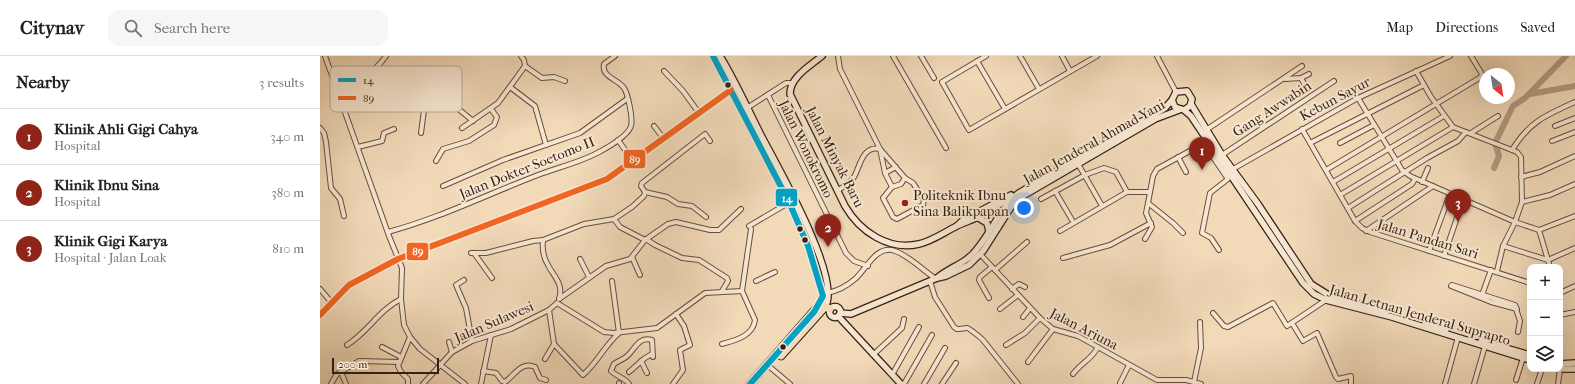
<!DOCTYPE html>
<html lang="en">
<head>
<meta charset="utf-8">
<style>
  :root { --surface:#fff; --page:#f6f6f6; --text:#202124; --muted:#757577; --line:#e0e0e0; --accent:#8f2418 }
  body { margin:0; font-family:"IM FELL French Canon",serif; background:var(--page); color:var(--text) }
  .controls { position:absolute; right:12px; bottom:12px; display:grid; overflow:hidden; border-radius:8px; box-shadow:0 4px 16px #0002 }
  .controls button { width:36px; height:36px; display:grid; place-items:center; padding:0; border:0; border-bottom:1px solid var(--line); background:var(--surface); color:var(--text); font:20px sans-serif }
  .compass { position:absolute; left:1159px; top:12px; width:36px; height:36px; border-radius:50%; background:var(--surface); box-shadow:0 4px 16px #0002; rotate:150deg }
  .scale { position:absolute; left:12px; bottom:10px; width:107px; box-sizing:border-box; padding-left:4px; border:2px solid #372015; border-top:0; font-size:11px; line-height:14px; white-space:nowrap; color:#372015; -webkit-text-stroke:3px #f7e7d2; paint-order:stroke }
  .you { position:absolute; left:704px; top:152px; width:14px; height:14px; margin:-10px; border:3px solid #fff; border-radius:50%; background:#1a73e8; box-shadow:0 0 0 6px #1a73e833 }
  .badge { display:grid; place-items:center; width:26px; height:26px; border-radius:50%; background:var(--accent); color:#fff; font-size:13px; font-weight:700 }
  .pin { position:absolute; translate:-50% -33px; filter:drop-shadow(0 1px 2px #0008) }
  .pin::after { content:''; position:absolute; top:21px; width:14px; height:12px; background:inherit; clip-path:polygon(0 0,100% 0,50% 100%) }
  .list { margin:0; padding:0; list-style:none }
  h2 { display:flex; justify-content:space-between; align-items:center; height:52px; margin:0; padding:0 16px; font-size:17px }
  h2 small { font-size:13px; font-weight:400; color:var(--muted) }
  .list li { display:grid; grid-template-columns:26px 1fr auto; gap:12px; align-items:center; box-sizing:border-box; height:56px; padding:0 16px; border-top:1px solid var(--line) }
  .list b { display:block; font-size:15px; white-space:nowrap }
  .list p { margin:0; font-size:13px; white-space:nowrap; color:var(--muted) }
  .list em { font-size:13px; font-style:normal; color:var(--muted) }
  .icon { flex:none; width:22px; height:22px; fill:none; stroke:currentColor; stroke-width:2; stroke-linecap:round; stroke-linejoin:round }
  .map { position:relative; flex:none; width:1255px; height:328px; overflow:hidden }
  header { display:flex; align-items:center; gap:24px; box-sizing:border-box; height:56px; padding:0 20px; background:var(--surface); border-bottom:1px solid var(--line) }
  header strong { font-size:19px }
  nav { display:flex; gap:22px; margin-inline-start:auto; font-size:14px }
  .search { width:280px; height:36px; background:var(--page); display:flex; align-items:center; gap:10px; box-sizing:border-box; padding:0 14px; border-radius:12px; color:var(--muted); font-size:15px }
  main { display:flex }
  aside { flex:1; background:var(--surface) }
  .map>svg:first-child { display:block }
</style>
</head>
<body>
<header>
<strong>Citynav</strong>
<div class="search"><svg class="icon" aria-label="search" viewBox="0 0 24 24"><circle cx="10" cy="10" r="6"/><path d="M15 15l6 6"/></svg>Search here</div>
<nav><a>Map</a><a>Directions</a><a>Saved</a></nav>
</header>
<main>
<aside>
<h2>Nearby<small>3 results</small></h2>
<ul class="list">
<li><span class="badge">1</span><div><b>Klinik Ahli Gigi Cahya</b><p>Hospital</p></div><em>340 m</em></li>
<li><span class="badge">2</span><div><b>Klinik Ibnu Sina</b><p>Hospital</p></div><em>380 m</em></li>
<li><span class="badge">3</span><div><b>Klinik Gigi Karya</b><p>Hospital · Jalan Loak</p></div><em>810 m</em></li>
</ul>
</aside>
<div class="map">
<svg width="1255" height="328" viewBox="0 0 1255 328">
  <rect width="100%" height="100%" fill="#f2dab9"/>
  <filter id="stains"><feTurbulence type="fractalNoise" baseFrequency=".005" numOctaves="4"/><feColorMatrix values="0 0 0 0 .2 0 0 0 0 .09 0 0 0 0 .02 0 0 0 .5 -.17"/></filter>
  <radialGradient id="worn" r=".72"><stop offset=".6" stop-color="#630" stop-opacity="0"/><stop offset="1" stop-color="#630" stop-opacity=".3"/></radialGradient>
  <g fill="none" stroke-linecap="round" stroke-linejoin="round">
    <g stroke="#b29b81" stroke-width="6">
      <polyline points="1210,38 1255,30"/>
      <polyline points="1174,112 1179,100 1175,87 1193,50 1205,42 1246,0"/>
    </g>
    <defs>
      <g id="minor">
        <polyline points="5,0 69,180 82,212 81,243 84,269 90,281 100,293 145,328"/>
        <polyline points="518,0 520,13 560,93 585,122 593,127 604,144 603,149 577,163 573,161 563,142 572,131 565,117 560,93"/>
        <polyline points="573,0 626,92"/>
        <polyline points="601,0 614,22"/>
        <polyline points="666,0 622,26 649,74 777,0"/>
        <polyline points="700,0 719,33"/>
        <polyline points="742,0 750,15"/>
        <polyline points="837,0 856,36"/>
        <polyline points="657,5 685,53"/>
        <polyline points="205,10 222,22 234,21 245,25"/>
        <polyline points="344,15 363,35 379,57"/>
        <polyline points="1096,15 1111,41 1133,71 1197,96 1201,101 1202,146 1195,166 1183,190 1177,215"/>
        <polyline points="981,22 986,31"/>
        <polyline points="965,23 981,22 989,18"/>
        <path d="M16,30c21,-6 37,-11 50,-30"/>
        <polyline points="190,31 215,50 226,89"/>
        <polyline points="448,39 526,197 534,205 548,210"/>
        <polyline points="1038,42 1082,114 1090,120 1195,166 1219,174 1255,160"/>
        <path d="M96,45c27,-7 37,3 57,20"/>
        <polyline points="24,52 44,48 41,36 66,23"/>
        <polyline points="427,52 466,27 473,27"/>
        <polyline points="334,70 344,83"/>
        <polyline points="1235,70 1255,62"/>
        <polyline points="0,72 4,77 6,86 11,132 20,143 24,160"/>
        <polyline points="142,72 178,47 205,10 204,4 201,0"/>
        <polyline points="982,73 1035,165 1042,172 1050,176 1210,227"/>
        <polyline points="886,74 982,10"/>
        <polyline points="101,77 104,54 108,42"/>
        <polyline points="1151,77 1178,60"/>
        <polyline points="298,84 313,105"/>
        <polyline points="1232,85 1255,76"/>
        <polyline points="990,87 1104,29"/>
        <polyline points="1020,87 1054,69"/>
        <polyline points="38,91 62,85 64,77 74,73"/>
        <path d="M1192,94c17,-28 34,-35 63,-48"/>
        <polyline points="897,98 893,101 908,123 890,137 882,177 891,182 899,194"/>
        <polyline points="902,99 1014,25"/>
        <polyline points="858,101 866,116"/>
        <polyline points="116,105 123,93 149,85 174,69 177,61 171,53"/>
        <polyline points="757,106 781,148"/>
        <polyline points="913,113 1038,42 1130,0"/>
        <polyline points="1006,114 1161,21 1162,18 1151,0"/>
        <polyline points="565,117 576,111"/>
        <polyline points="1201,121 1220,116 1255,100"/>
        <polyline points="1013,126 1124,60"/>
        <polyline points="1102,126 1108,112"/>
        <polyline points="123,130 183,104 260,77 307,43"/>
        <polyline points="572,131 581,128 585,122"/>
        <path d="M517,135c6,-4 13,-8 17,-14 6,-10 8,-32 26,-28"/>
        <polyline points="735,135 752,164"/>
        <polyline points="325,136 321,130 322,127 385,78 390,85"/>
        <polyline points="325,136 347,141 358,148 372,150 386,161"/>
        <polyline points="1020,139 1133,71"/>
        <polyline points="721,143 765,119 784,112 796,116 806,134"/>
        <polyline points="1202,146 1230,139 1255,128"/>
        <polyline points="1028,152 1107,102 1138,85 1146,76"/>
        <polyline points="294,163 300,171 325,184"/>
        <polyline points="1035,165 1092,128 1095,123"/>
        <polyline points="429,170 470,146"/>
        <polyline points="1219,174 1230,211"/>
        <polyline points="740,175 807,136 829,136"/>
        <polyline points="1046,175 1113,130"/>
        <path d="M68,176c52,-14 100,-38 150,-57 21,-8 44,-13 63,-24 9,-5 27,-15 30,-25 2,-8 -3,-32 -7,-38 -6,-9 -23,-11 -20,-24l11,-8"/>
        <polyline points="863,177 853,167 828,147 833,120 837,113 888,85"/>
        <polyline points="326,183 335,189 362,202 379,204 407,222 408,225 402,235"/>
        <polyline points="825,183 832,171 826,157 828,147"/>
        <polyline points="1183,190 1228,204 1255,192"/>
        <polyline points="1109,195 1130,138"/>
        <polyline points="151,197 166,197 213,185 223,184"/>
        <polyline points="154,197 172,222"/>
        <polyline points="660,198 720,262 733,273 758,280 837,324 866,324 881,328"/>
        <polyline points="1124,200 1143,144"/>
        <polyline points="312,201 320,219"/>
        <polyline points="743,202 790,189 831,167"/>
        <polyline points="260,203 269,221"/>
        <polyline points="675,214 707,186"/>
        <polyline points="144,224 136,229 146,252 152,285"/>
        <polyline points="436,225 455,216"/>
        <path d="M610,225l5,16 19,30 3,2c4,0 7,-1 10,-1 2,0 14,10 16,12l35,44"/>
        <polygon points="1132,229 1195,249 1197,253 1171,246 1131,230"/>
        <polyline points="0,233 12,247"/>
        <polyline points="692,233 699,228 705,231"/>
        <path d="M507,237c10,-2 20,-7 28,-14 11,-9 21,-35 40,-28 13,4 29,20 41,28"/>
        <polyline points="1240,237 1255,230"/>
        <polyline points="1162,239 1171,214"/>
        <polyline points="669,242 659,224 660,221 672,211"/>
        <polyline points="239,243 286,210 310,203 325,184 348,168 356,166 390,174 399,174 421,153"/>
        <path d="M239,243c5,-15 -5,-22 -11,-34 -5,-8 -6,-16 -5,-25l41,-16 30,-5 18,-12 12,-11 1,-4"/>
        <polyline points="237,247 284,276 294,277 337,272 385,237 422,235"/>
        <polyline points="680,253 698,239"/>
        <polyline points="1196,253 1200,265 1198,276"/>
        <path d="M229,254l5,34 29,31c14,-12 22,-30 36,-42l-7,-52"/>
        <polyline points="893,257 904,270 908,271 953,247 967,270 1006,244"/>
        <polyline points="1240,259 1255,256"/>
        <polyline points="703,261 710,252"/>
        <polyline points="972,267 983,285 997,277 1016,321 1018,323 1031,320 1031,328"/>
        <polyline points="129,286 132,296"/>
        <path d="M402,288c14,-4 31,-8 33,-24l-13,-29 9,-62"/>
        <path d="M27,289c21,-13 32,-35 54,-46"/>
        <polyline points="686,289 705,277 720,262"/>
        <polyline points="62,291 81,301"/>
        <polyline points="553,299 582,272 584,263"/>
        <polyline points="225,303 234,288"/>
        <polyline points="321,305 327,317"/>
        <polyline points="708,306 733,273"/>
        <polyline points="451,312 470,328"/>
        <path d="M163,315l13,2 6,8 3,1c10,-7 16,-21 30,-15l5,11 6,2"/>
        <polyline points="21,316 26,328"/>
        <polyline points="309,316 325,302 332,298"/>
        <path d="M753,318c8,-11 19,-15 25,-27"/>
        <polyline points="572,319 599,271"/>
        <polyline points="1196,324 1203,302"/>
        <polyline points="874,326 881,292 880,266"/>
        <polyline points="800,327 809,309"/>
        <polyline points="11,328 17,318 39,305 79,306"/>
        <polyline points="88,328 88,323 81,316 78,310 90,281"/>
        <polyline points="103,328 132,296 152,285 191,273 229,254 237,247"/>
        <polyline points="161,328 171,279"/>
        <polyline points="299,328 299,327"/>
        <path d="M309,328c-5,-7 -12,-7 -18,-13l3,-7c4,-3 8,-4 12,-7 9,-7 12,-21 26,-17l1,17"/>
        <polyline points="353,328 363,314 360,294 370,289 364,270 356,258"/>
        <polyline points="584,328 612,279"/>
        <polyline points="604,328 625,292"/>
        <polyline points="622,328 636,307"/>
        <polyline points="1125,328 1138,281"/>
        <polyline points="1154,328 1165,290"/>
        <polyline points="1217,328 1222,313"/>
        <polyline points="1238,328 1240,313"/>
      </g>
      <polyline id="tertiary" points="0,259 29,229 78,203 287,123 411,34"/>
      <g id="secondary">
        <polyline points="393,0 469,146 488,190 503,237 500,248"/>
        <path d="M400,0c16,26 28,54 42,81 15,29 81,143 63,170"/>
        <path d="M502,0c-12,10 -32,21 -32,38l55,112c15,26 44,45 74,38 13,-3 24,-11 36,-17 7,-4 15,-6 23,-10 13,-7 26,-18 41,-19"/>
        <polyline points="871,48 902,99 938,148 991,228 1010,240 1066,256"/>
        <polyline points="864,54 871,60 983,227 994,238 1006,244 1072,261 1210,304"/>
        <polyline points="657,161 667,167 669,175"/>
        <polyline points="638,169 643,164 691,139"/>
        <path d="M617,222c13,-11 30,-15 40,-29 15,-18 23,-41 42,-56l146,-85 7,-8 4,-8 11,-1 5,8 -2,7 -6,4 -9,-3 -3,-7"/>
        <circle cx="515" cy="256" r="5.5"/>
        <polyline points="520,257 531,258 617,222 626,220 649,209 663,195 691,151 701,141 835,63 859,54"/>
        <polyline points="518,260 581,328"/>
        <polyline points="1105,268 1126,274"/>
        <polyline points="1161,285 1210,299"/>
        <polyline points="1240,308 1255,307"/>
        <polyline points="1239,313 1255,313"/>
      </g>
      <g id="trunk">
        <polyline points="461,300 505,251"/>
        <polyline points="430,328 500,248 510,253"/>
      </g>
    </defs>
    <use href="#minor" stroke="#664e3e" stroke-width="6"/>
    <use href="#tertiary" stroke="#664e3e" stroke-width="7"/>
    <use href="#secondary" stroke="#372015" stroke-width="8"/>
    <use href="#trunk" stroke="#372015" stroke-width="9"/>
    <use href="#minor" stroke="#f7e7d2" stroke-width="4"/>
    <use href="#tertiary" stroke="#f7e7d2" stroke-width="5"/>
    <use href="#secondary" stroke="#f7e7d2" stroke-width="5.5"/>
    <use href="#trunk" stroke="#f2dab9" stroke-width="7"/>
    <defs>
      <polyline id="bus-1" points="393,0 469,146 488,190 503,240 494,256 430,328"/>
      <polyline id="bus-2" points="0,259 29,229 78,203 287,123 411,34"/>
    </defs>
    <use href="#bus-1" stroke="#f7e7d2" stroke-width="9"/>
    <use href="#bus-2" stroke="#f7e7d2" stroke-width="9"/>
    <use href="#bus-1" stroke="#03a2c5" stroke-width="6"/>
    <use href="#bus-2" stroke="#f26522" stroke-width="6"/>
  </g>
  <g fill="#372015" stroke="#f7e7d2" stroke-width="1.5">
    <circle cx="408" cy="29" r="3.5"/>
    <circle cx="480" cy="173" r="3.5"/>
    <circle cx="485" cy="184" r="3.5"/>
    <circle cx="463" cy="291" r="3.5"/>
  </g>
  <circle fill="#8f2418" stroke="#f7e7d2" stroke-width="1.5" cx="585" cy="147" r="4"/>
  <g text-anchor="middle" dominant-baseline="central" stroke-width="4" stroke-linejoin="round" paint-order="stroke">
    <g font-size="14" fill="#372015" stroke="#f7e7d2">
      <text transform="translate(1015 43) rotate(-28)">Kebun Sayur</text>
      <text transform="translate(952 53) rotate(-33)">Gang Awwabin</text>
      <text transform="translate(774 86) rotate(-29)">Jalan Jenderal Ahmad Yani</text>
      <text transform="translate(486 93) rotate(64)">Jalan Wonokromo</text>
      <text transform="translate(515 101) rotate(63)">Jalan Minyak Baru</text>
      <text transform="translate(207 112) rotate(-22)">Jalan Dokter Soetomo II</text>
      <text transform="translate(1108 183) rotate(17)">Jalan Pandan Sari</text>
      <text transform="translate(1100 259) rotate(16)">Jalan Letnan Jenderal Suprapto</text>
      <text transform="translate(174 266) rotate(-23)">Jalan Sulawesi</text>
      <text transform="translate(764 273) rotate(27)">Jalan Arjuna</text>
    </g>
    <g font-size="14" fill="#372015" stroke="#f7e7d2" text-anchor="start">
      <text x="593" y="139">Politeknik Ibnu<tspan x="593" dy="16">Sina Balikpapan</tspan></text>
    </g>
  </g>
  <rect x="10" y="10" width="132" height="46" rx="6" fill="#f7e7d2" stroke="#bdab99" stroke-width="1"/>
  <rect x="18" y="22" width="18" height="4" fill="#03a2c5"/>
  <rect x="18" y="40" width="18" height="4" fill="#f26522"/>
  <g font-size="11" fill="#372015">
    <text x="43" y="28">14</text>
    <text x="43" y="46">89</text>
  </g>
  <g stroke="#f7e7d2" stroke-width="1.5">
    <rect x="303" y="93" width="23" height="20" rx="4" fill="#f26522"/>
    <rect x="455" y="132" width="23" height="19" rx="4" fill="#03a2c5"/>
    <rect x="86" y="186" width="23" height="19" rx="4" fill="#f26522"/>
  </g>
  <g font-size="11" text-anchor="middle" font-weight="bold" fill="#fff">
    <text x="315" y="107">89</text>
    <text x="467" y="146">14</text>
    <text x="98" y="199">89</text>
  </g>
  <rect width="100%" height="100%" filter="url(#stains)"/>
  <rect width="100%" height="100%" fill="url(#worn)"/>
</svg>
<div class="controls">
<button>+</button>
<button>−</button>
<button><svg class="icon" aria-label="layers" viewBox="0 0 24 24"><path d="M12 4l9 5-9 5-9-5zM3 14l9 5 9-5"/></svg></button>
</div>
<svg class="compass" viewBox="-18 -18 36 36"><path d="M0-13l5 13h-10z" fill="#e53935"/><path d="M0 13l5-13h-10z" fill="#757577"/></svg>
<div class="scale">200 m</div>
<div class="you"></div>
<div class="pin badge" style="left:882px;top:114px">1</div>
<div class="pin badge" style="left:508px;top:191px">2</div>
<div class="pin badge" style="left:1138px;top:166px">3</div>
</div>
</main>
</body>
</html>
